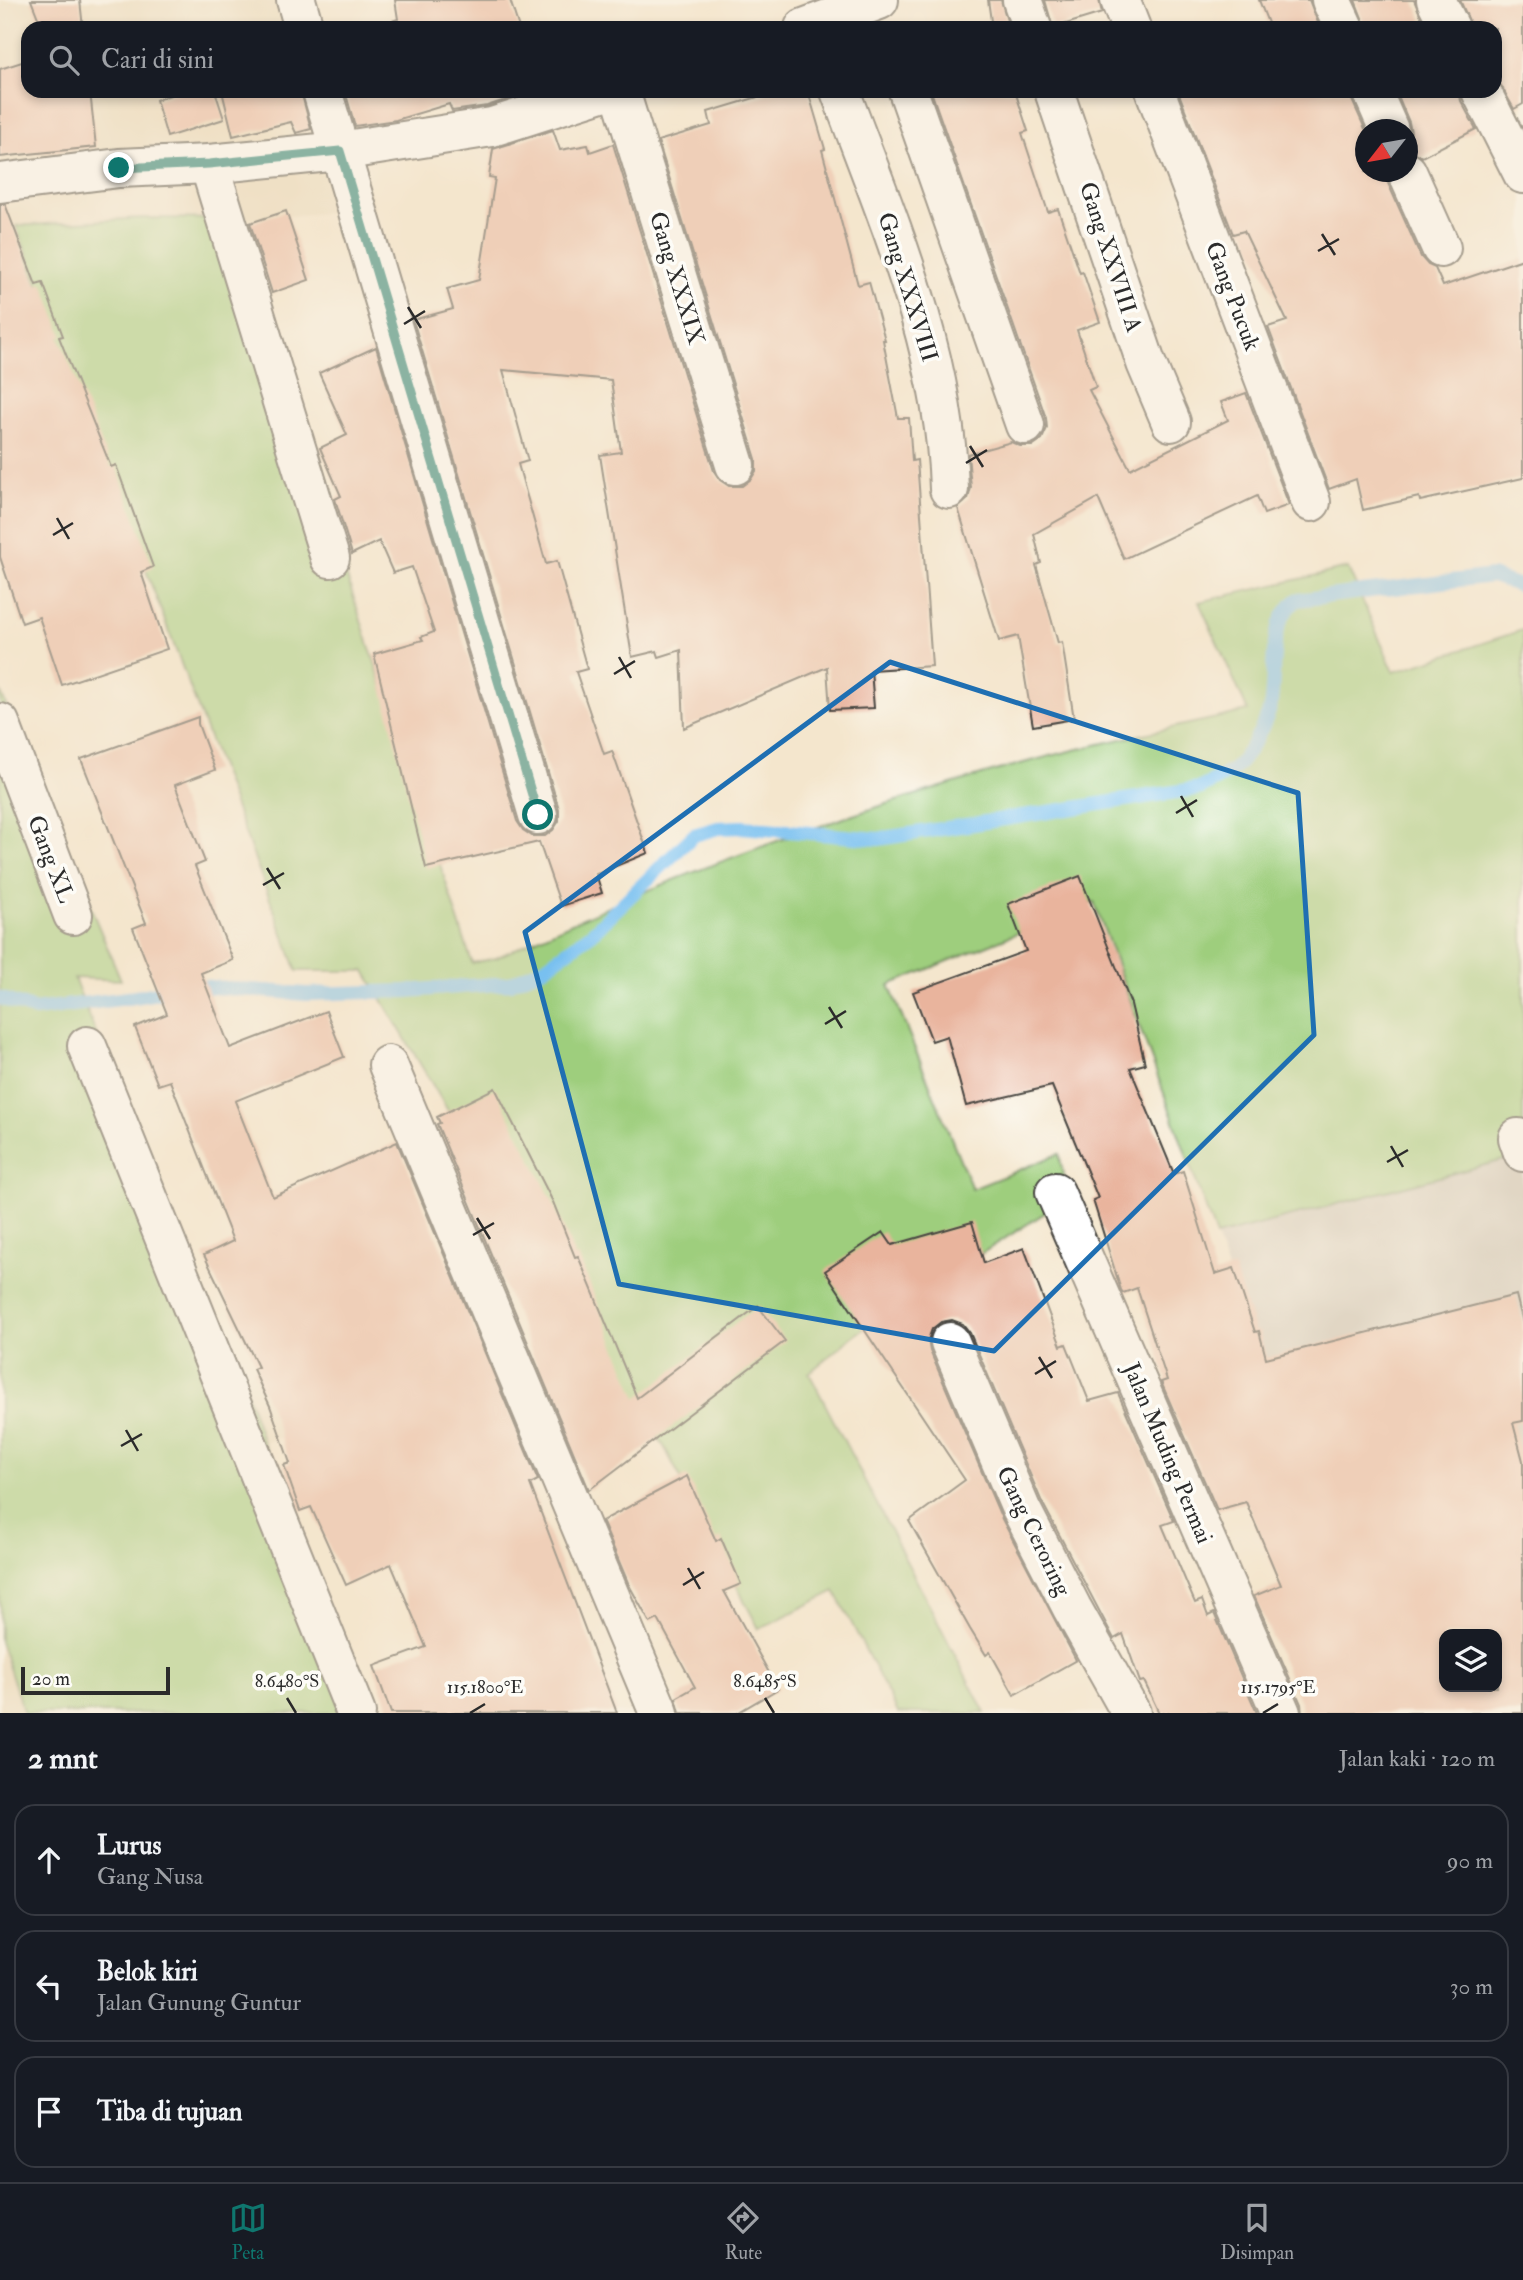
<!DOCTYPE html>
<html lang="id">
<head>
<meta charset="utf-8">
<style>
  :root { --surface:#171b24; --page:#242831; --text:#f1f3f6; --muted:#9ea1a6; --line:#363941; --accent:#0f766e }
  body { margin:0; font-family:"IM FELL Double Pica",serif; background:var(--page); color:var(--text) }
  .controls { position:absolute; right:21px; bottom:21px; display:grid; overflow:hidden; border-radius:14px; box-shadow:0 4px 10px #0003 }
  .controls button { width:63px; height:63px; display:grid; place-items:center; padding:0; border:0; border-bottom:2px solid var(--line); background:var(--surface); color:var(--text); font:35px sans-serif }
  .compass { position:absolute; left:1355px; top:119px; width:63px; height:63px; border-radius:50%; background:var(--surface); box-shadow:0 4px 10px #0003; rotate:239deg }
  .scale { position:absolute; left:21px; bottom:18px; width:149px; box-sizing:border-box; padding-left:7px; border:4px solid #2b2b2b; border-top:0; font-size:19px; line-height:24px; white-space:nowrap; color:#2b2b2b; -webkit-text-stroke:5px #fdfcf7; paint-order:stroke }
  .stop { position:absolute; width:21px; height:21px; margin:-16px; border:5px solid #0f766e; border-radius:50%; background:#fff }
  .stop.end { background:#0f766e; border-color:#fff; box-shadow:0 2px 7px #0008 }
  .list { margin:0; padding:0; list-style:none }
  h2 { display:flex; justify-content:space-between; align-items:center; height:91px; margin:0; padding:0 28px; font-size:30px }
  h2 small { font-size:23px; font-weight:400; color:var(--muted) }
  .list li { display:grid; grid-template-columns:46px 1fr auto; gap:21px; align-items:center; box-sizing:border-box; height:112px; margin:0 14px 14px; padding:0 14px; border:2px solid var(--line); border-radius:21px }
  .list b { display:block; font-size:26px; white-space:nowrap }
  .list p { margin:0; font-size:23px; white-space:nowrap; color:var(--muted) }
  .list em { font-size:23px; font-style:normal; color:var(--muted) }
  .icon { flex:none; width:38px; height:38px; fill:none; stroke:currentColor; stroke-width:2; stroke-linecap:round; stroke-linejoin:round }
  .map { position:relative; flex:none; width:1523px; height:1713px; overflow:hidden }
  .search { position:absolute; background:var(--surface); box-shadow:0 4px 10px #0003; left:21px; right:21px; top:21px; height:77px; display:flex; align-items:center; gap:18px; box-sizing:border-box; padding:0 24px; border-radius:21px; color:var(--muted); font-size:26px }
  .sheet { height:469px; background:var(--surface) }
  nav { display:flex; justify-content:space-around; align-items:center; box-sizing:border-box; height:98px; border-top:2px solid var(--line); background:var(--surface); font-size:19px; color:var(--muted) }
  nav a { display:grid; justify-items:center; gap:4px }
  nav .on { color:var(--accent) }
  .map>svg:first-child { display:block }
</style>
</head>
<body>
<div class="map">
<svg width="1523" height="1713" viewBox="0 0 1523 1713">
  <rect width="100%" height="100%" fill="#fdfcf7"/>
  <filter id="ink" filterUnits="userSpaceOnUse"><feTurbulence type="fractalNoise" baseFrequency=".0143" numOctaves="2"/><feDisplacementMap in="SourceGraphic" scale="14" xChannelSelector="R" yChannelSelector="G"/><feConvolveMatrix kernelMatrix="1 2 1 2 8 2 1 2 1" color-interpolation-filters="sRGB"/></filter>
  <filter id="wash" filterUnits="userSpaceOnUse"><feTurbulence type="fractalNoise" baseFrequency=".00686" numOctaves="4" result="noise"/><feDisplacementMap in="SourceGraphic" scale="28" xChannelSelector="R" yChannelSelector="G"/><feGaussianBlur stdDeviation="1.57" result="paint"/><feColorMatrix in="noise" values="0 0 0 0 0 0 0 0 0 0 0 0 0 0 0 0 0 1.4 0 .05"/><feComposite in="paint" operator="in"/></filter>
  <g filter="url(#wash)">
    <rect width="100%" height="100%" fill="#f4e6cd"/>
    <g fill="#e9d9ba">
      <polygon points="0,0 307,0 316,28 28,28 28,91 337,91 375,208 258,219 142,218 16,226 0,231"/>
      <polygon points="332,1346 353,1414 263,1443 241,1375"/>
      <polygon points="0,1641 24,1713 0,1713"/>
    </g>
    <path fill="#c9c3b8" fill-rule="evenodd" d="M1523,1155v558h-130l-68,-170 -109,-307zM1444,1634h53v53h-53z"/>
    <g fill="#9ece7d" stroke="#647c54" stroke-width="2">
      <path d="M142,218l89,1 241,744 24,-5c172,-83 351,-146 535,-197 71,-19 145,-34 217,-50l-49,-109 149,-34 46,104 129,-42v525l-307,81 -122,-334 -205,83 83,204 87,-35 9,44 -215,138 -44,37 176,340h-87l-63,-122 -76,38 -94,-181 -205,-317 -95,-160h-68l-281,-745z"/>
      <polygon points="0,691 121,980 74,978 164,1204 241,1375 263,1443 367,1713 24,1713 0,1641"/>
    </g>
    <g fill="none" stroke-linecap="round" stroke-linejoin="round">
      <path stroke="#78c0f0" stroke-width="14" d="M0,998l35,12 100,-13 63,-11 108,8 100,-3 104,-8 34,-15 47,-34 103,-99 24,-7 24,-1 136,12 323,-51c11,-6 23,-12 33,-19 12,-10 32,-46 36,-61 7,-35 -5,-83 27,-108l195,-24 31,11"/>
    </g>
    <g id="blocks">
      <g fill="#e9b49d" fill-rule="evenodd">
        <polygon points="31,0 80,0 83,28 42,28"/>
        <polygon points="395,0 510,0 519,28 370,28 398,19"/>
        <polygon points="988,0 1001,0 1009,28 992,28"/>
        <polygon points="1045,0 1099,0 1102,13 1053,28"/>
        <polygon points="1259,0 1309,0 1320,28 1270,28"/>
        <polygon points="1355,0 1414,0 1426,28 1366,28"/>
        <polygon points="1460,0 1523,0 1523,104 1514,109 1495,75 1495,28 1472,28"/>
        <polygon points="28,60 28,91 90,91 96,147 0,157 0,69"/>
        <polygon points="182,91 215,91 224,119 167,137 156,100"/>
        <polygon points="222,91 301,91 311,129 296,133 291,122 233,136"/>
        <polygon points="345,91 533,91 487,106 452,111 449,104 396,120 355,126"/>
        <polygon points="778,91 808,91 825,149 822,150 858,285 869,282 885,340 883,340 898,418 909,418 912,461 917,460 932,666 871,670 874,708 830,710 827,667 684,728 681,650 659,657 657,651 632,657 600,455 621,452 611,380 503,370 528,461 518,464 546,564 557,561 587,669 576,672 604,754 612,751 648,853 596,874 602,893 561,906 539,842 426,868 374,654 423,640 421,637 434,632 412,567 393,573 379,541 352,554 335,499 341,496 320,448 347,435 319,373 376,347 517,821 523,830 532,836 545,836 553,830 559,821 559,809 413,320 453,309 447,289 479,280 495,178 489,177 493,149 553,130 560,150 588,145 590,152 613,144 714,471 720,480 729,486 742,486 751,479 756,471 756,459 658,141 711,125 708,112"/>
        <polygon points="931,91 1015,91 1028,131 1022,133 1048,212 1058,209 1080,273 1083,272 1100,322 1077,330 1096,387 1089,390 1130,469 1228,420 1221,402 1246,393 1289,505 1264,514 1257,496 1124,559 1098,498 1034,534 1041,563 1036,565 1058,643 1062,642 1074,719 1033,726 1018,636 999,641 958,508 968,499 971,488 968,454 1011,442 1020,446 1032,446 1042,439 1047,428 1046,418"/>
        <polygon points="1178,91 1351,91 1352,100 1366,131 1366,172 1385,172 1387,181 1421,257 1428,265 1435,268 1443,286 1523,259 1523,478 1420,501 1419,497 1363,510 1356,479 1329,489 1268,327 1287,321 1244,231 1233,234"/>
        <polygon points="1396,91 1459,91 1461,101 1476,129 1422,157 1408,150 1411,132 1409,122"/>
        <polygon points="0,204 5,204 36,285 43,283 63,336 59,337 111,467 116,465 153,567 141,572 167,649 62,685 39,617 22,623 0,557"/>
        <polygon points="286,211 309,280 272,293 250,223"/>
        <polygon points="198,717 198,724 215,770 175,785 205,862 195,866 233,960 201,973 230,1048 326,1011 344,1057 235,1101 273,1197 397,1142 538,1480 530,1484 617,1713 391,1713 374,1666 426,1647 391,1564 346,1585 311,1507 300,1511 284,1465 290,1463 270,1406 253,1369 258,1367 204,1255 233,1241 170,1081 158,1085 135,1027 167,1014 133,928 146,923 81,759"/>
        <path d="M1080,876l51,128 14,60 -15,4 44,106 9,-3 32,103 19,-6 21,64 4,-1 7,27 250,-63 7,28v98l-10,2 10,38v252h-221l-1,-9 -47,-108 27,-11 -35,-83 -29,8 -56,-128 6,-2 -30,-92 -14,5 -2,-3 -28,-90 5,-2 -46,-112 -86,20 -19,-70 -15,5 -19,-49 113,-41 -18,-47zM1444,1634h53v53h-53z"/>
        <polygon points="495,1088 553,1202 575,1257 578,1256 637,1398 758,1306 785,1341 589,1490 437,1124 440,1123 437,1117"/>
        <polygon points="972,1222 984,1263 1024,1248 1061,1346 1066,1344 1089,1401 1118,1393 1174,1521 1162,1525 1195,1603 1202,1600 1208,1616 1214,1613 1257,1713 1159,1713 1144,1681 1140,1682 1123,1634 1114,1639 1041,1500 970,1333 963,1324 952,1320 941,1322 932,1329 928,1340 930,1351 1002,1519 1076,1660 1014,1695 990,1652 986,1655 970,1629 909,1521 965,1480 825,1271 883,1232 892,1245"/>
        <polygon points="687,1476 716,1541 721,1538 741,1584 724,1591 778,1689 737,1713 680,1713 676,1698 695,1687 658,1619 650,1623 629,1585 602,1521"/>
      </g>
    </g>
  </g>
  <g filter="url(#ink)">
    <use href="#blocks" fill-opacity="0" stroke="#494743" stroke-width="2"/>
    <g fill="none" stroke-linecap="round" stroke-linejoin="round">
      <defs>
        <g id="minor">
          <polyline points="296,0 304,28"/>
          <polyline points="1022,0 1032,28"/>
          <polyline points="1120,0 1131,28"/>
          <polyline points="1331,0 1344,28"/>
          <polyline points="1436,0 1450,28"/>
          <polyline points="804,28 879,0"/>
          <polyline points="322,91 538,815"/>
          <polyline points="620,91 735,465"/>
          <path d="M840,91c48,129 105,258 109,398"/>
          <polyline points="908,91 1025,425"/>
          <polyline points="1054,91 1146,363 1171,422"/>
          <polyline points="1155,91 1311,502"/>
          <polyline points="1372,91 1389,130"/>
          <polyline points="1481,91 1523,174"/>
          <polyline points="209,164 330,558"/>
          <polyline points="1407,172 1441,248"/>
          <polyline points="0,183 119,168 209,164 340,151 492,127 605,91"/>
          <polyline points="0,723 73,915"/>
          <polyline points="87,1046 356,1713"/>
          <polyline points="388,1065 659,1713"/>
          <polyline points="1518,1138 1523,1152"/>
          <polyline points="1055,1192 1281,1713"/>
          <polyline points="950,1342 1021,1509 1072,1608 1131,1713"/>
        </g>
      </defs>
      <use href="#minor" stroke="#494743" stroke-width="42"/>
      <use href="#minor" stroke="#fff" stroke-width="38"/>
    </g>
  </g>
  <g fill="none" stroke-linecap="round" stroke-linejoin="round" filter="url(#ink)">
    <polyline stroke="#0f766e" stroke-width="9" points="119,168 209,164 340,151 538,815"/>
  </g>
  <path d="M0 0H1523V1713H0ZM890,662l408,131 16,242 -320,316 -375,-67 -94,-352z" fill="#f4e6cd" fill-opacity=".55" fill-rule="evenodd"/>
  <path fill="none" stroke="#1f6fb2" stroke-width="5" stroke-linejoin="round" d="M890,662l408,131 16,242 -320,316 -375,-67 -94,-352z"/>
  <path fill="none" stroke="#2b2b2b" stroke-width="2.5" d="M1322,234l13,21M1318,251l21,-12M408,307l13,21M404,324l21,-13M970,446l13,21M966,463l21,-13M57,518l12,21M53,535l20,-12M619,657l12,21M614,674l21,-13M1181,796l12,21M1176,813l21,-13M267,868l13,21M263,885l21,-12M829,1007l13,21M825,1024l21,-13M1391,1146l12,21M1387,1162l21,-12M477,1218l13,21M473,1235l21,-12M1039,1357l13,21M1035,1374l21,-13M126,1430l12,21M121,1446l21,-12M688,1568l12,21M683,1585l21,-13M287,1698l9,15M765,1698l9,15M470,1713l15,-9M1263,1713l15,-9"/>
  <g text-anchor="middle" dominant-baseline="central" stroke-width="7" stroke-linejoin="round" paint-order="stroke">
    <g font-size="23" fill="#2b2b2b" stroke="#fdfcf7">
      <text transform="translate(1111 257) rotate(72)">Gang XXVIII A</text>
      <text transform="translate(677 278) rotate(73)">Gang XXXIX</text>
      <text transform="translate(908 287) rotate(73)">Gang XXXVIII</text>
      <text transform="translate(1233 296) rotate(69)">Gang Pucuk</text>
      <text transform="translate(51 859) rotate(69)">Gang XL</text>
      <text transform="translate(1168 1453) rotate(67)">Jalan Muding Permai</text>
      <text transform="translate(1034 1531) rotate(64)">Gang Ceroring</text>
    </g>
  </g>
  <g font-size="18" text-anchor="middle" fill="#2b2b2b" stroke="#fdfcf7" stroke-width="7" stroke-linejoin="round" paint-order="stroke">
    <text x="287" y="1687">8.6480°S</text>
    <text x="765" y="1687">8.6485°S</text>
    <text x="485" y="1693">115.1800°E</text>
    <text x="1278" y="1693">115.1795°E</text>
  </g>
</svg>
<div class="controls">
<button><svg class="icon" aria-label="layers" viewBox="0 0 24 24"><path d="M12 4l9 5-9 5-9-5zM3 14l9 5 9-5"/></svg></button>
</div>
<svg class="compass" viewBox="-18 -18 36 36"><path d="M0-13l5 13h-10z" fill="#e53935"/><path d="M0 13l5-13h-10z" fill="#9ea1a6"/></svg>
<div class="scale">20 m</div>
<div class="stop" style="left:538px;top:815px"></div>
<div class="stop end" style="left:119px;top:168px"></div>
<div class="search"><svg class="icon" aria-label="search" viewBox="0 0 24 24"><circle cx="10" cy="10" r="6"/><path d="M15 15l6 6"/></svg>Cari di sini</div>
</div>
<section class="sheet">
<h2>2 mnt<small>Jalan kaki · 120 m</small></h2>
<ul class="list">
<li><svg class="icon" aria-label="ahead" viewBox="0 0 24 24"><path d="M12 20V5M6 11l6-6 6 6"/></svg><div><b>Lurus</b><p>Gang Nusa</p></div><em>90 m</em></li>
<li><svg class="icon" aria-label="left" viewBox="0 0 24 24"><path d="M17 20v-9H6M10 6l-5 5 5 5"/></svg><div><b>Belok kiri</b><p>Jalan Gunung Guntur</p></div><em>30 m</em></li>
<li><svg class="icon" aria-label="arrive" viewBox="0 0 24 24"><path d="M6 21V4h12l-3 4 3 4H6"/></svg><div><b>Tiba di tujuan</b></div></li>
</ul>
</section>
<nav>
<a class="on"><svg class="icon" aria-label="map" viewBox="0 0 24 24"><path d="M3 6l6-2 6 2 6-2v14l-6 2-6-2-6 2zM9 4v14M15 6v14"/></svg>Peta</a>
<a><svg class="icon" aria-label="directions" viewBox="0 0 24 24"><path d="M12 3l9 9-9 9-9-9zM9 14v-3h6M13 9l2 2-2 2"/></svg>Rute</a>
<a><svg class="icon" aria-label="saved" viewBox="0 0 24 24"><path d="M7 4h10v16l-5-4-5 4z"/></svg>Disimpan</a>
</nav>
</body>
</html>
